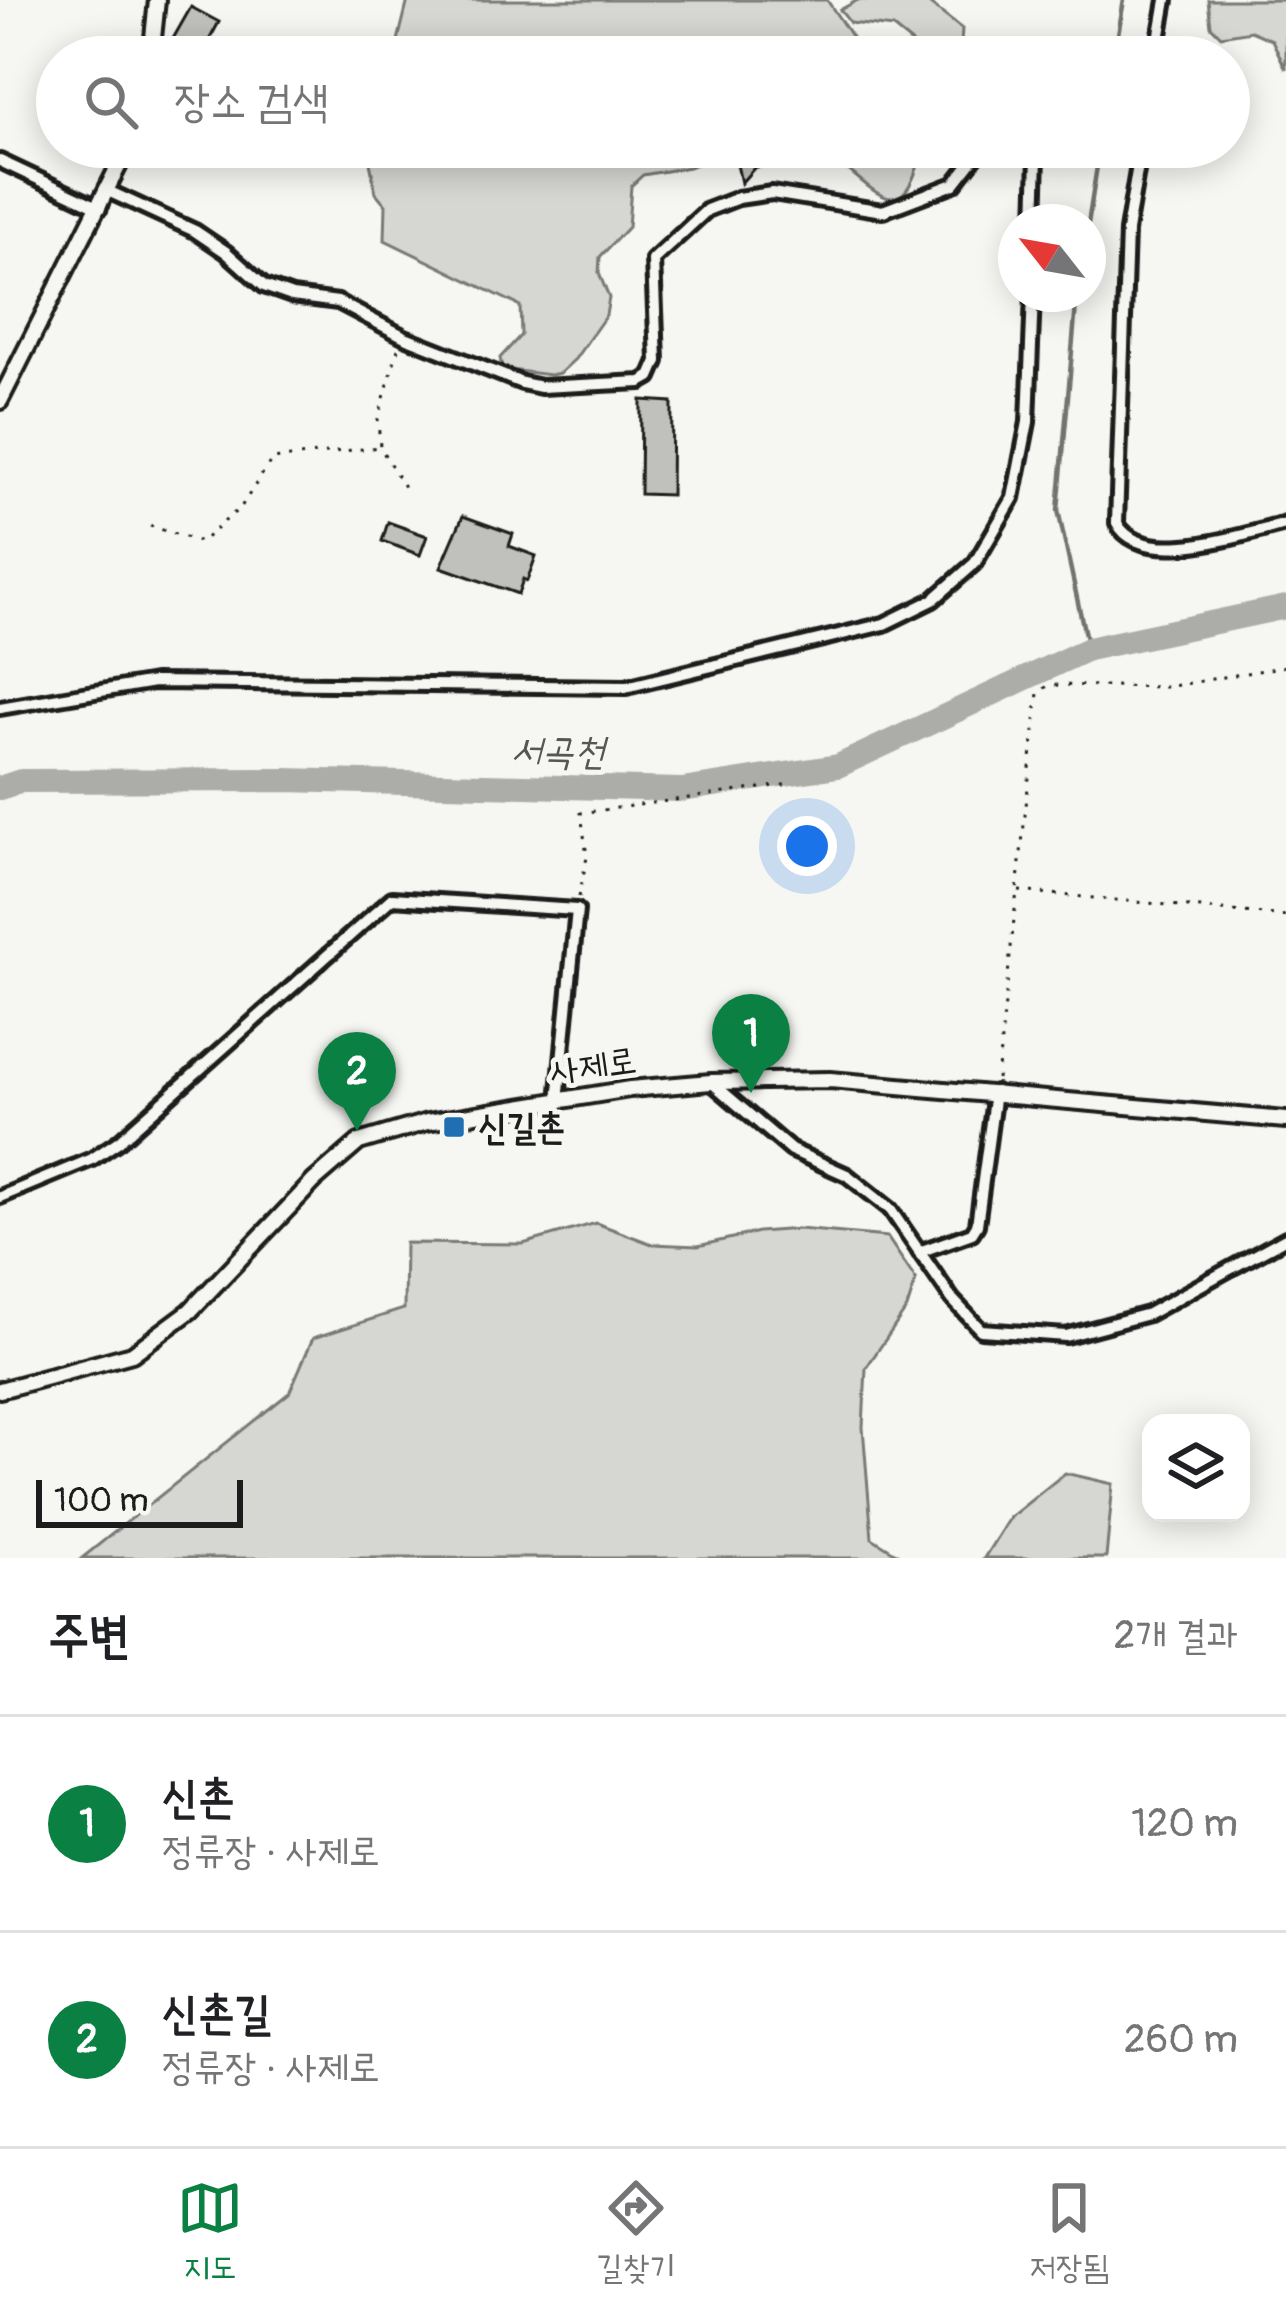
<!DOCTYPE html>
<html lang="ko">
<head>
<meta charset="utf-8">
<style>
  :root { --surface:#fff; --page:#f2f2f2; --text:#202124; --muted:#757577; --line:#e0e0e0; --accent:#0b8043 }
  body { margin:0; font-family:Pangolin,"Poor Story",sans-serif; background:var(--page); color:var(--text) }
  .controls { position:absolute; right:36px; bottom:36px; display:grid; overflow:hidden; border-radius:24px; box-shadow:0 6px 30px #0003 }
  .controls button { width:108px; height:108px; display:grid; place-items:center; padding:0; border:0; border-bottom:3px solid var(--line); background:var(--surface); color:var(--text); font:60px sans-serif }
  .compass { position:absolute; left:998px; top:204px; width:108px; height:108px; border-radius:50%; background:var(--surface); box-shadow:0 6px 30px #0003; rotate:301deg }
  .scale { position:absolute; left:36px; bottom:30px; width:207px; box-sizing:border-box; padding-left:12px; border:6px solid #1c1c1c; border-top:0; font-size:33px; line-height:42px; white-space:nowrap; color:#1c1c1c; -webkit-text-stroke:9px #f6f6f2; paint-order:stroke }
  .you { position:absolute; left:807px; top:846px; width:42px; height:42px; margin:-30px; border:9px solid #fff; border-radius:50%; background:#1a73e8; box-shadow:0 0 0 18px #1a73e833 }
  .badge { display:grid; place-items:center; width:78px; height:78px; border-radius:50%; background:var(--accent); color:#fff; font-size:39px; font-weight:700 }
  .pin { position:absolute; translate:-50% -99px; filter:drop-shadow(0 3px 6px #0008) }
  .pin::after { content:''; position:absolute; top:63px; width:42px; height:36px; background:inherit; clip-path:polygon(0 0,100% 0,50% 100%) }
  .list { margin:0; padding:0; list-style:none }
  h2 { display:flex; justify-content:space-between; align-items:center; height:156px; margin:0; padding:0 48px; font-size:51px }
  h2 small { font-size:39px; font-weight:400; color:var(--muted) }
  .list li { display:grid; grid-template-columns:78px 1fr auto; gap:36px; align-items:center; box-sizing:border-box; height:216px; padding:0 48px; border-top:3px solid var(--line) }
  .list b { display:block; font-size:45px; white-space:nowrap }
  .list p { margin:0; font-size:39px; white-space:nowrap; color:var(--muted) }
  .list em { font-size:39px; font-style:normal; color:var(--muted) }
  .icon { flex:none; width:66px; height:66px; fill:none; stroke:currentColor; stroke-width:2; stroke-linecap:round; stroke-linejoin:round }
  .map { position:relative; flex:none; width:1286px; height:1558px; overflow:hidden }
  .search { position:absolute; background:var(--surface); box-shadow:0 6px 30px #0003; left:36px; right:36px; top:36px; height:132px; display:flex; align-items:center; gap:30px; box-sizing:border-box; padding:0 42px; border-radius:66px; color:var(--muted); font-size:45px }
  .sheet { height:588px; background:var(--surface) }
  nav { display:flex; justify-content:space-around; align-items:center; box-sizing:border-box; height:168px; border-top:3px solid var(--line); background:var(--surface); font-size:33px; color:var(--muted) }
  nav a { display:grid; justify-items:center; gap:6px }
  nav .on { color:var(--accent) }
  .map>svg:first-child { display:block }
</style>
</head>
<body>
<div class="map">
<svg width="1286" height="1558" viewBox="0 0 1286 1558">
  <rect width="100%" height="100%" fill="#f6f6f2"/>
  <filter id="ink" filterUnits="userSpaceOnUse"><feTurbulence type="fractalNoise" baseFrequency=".00833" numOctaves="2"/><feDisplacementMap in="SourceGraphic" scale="24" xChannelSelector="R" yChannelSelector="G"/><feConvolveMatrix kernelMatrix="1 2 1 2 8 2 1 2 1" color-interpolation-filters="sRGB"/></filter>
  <g filter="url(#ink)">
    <g fill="#d6d6d2" stroke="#797977" stroke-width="3">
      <polygon points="408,0 827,0 865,57 394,57"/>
      <polygon points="858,0 925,0 962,29 960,57 929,57 893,28 850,23 840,10"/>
      <polygon points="1208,0 1286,0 1286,69 1272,40 1251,31 1221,36 1211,26"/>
      <polygon points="367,147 735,147 689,167 643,175 631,186 628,227 600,257 599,273 609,298 606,315 575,359 560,373 550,375 502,369 500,358 521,335 520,306 385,240 386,205 376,193"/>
      <path d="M813,147h110c-24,103 -57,22 -110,0z"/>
      <polygon points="596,1223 652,1244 698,1246 758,1232 799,1229 887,1237 916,1280 907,1308 866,1368 863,1427 872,1538 904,1558 82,1558 289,1393 313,1338 404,1309 405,1243 523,1244"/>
      <polygon points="1065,1473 1113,1484 1106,1558 984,1558 1009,1518"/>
    </g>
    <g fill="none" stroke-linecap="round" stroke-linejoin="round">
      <g stroke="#727271" stroke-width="4.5">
        <polyline points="1114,57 1124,0"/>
        <polyline points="1088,224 1100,147"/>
        <polyline points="1077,294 1058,510 1088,649"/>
      </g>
      <polyline stroke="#acaca9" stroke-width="24" points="0,788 21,781 284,780 682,790 838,766 1088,649 1286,607"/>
    </g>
    <g fill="#c0c0bd" stroke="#1c1c1c" stroke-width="3">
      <polygon points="191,7 219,22 200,57 176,57 166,51"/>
      <polygon points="768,147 770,166 755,167 741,183 735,155"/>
      <polygon points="641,400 672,402 671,495 640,494"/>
      <polygon points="463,516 513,534 509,546 536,556 527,581 523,579 518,594 441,567"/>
      <polygon points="388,522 427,536 420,555 382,541"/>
    </g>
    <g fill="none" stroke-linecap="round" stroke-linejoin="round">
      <defs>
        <g id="minor">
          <polyline points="1156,57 1166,0"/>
          <path d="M1141,147l-14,84 -10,292c25,47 126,11 169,1"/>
          <polyline points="0,161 100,208"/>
          <polyline points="108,191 195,231 226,252 264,286 292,296 338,302 405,337 522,383 541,387 641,382 650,377 657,361 653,260 707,210 738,198 772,193 883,211 954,184 983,147"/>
          <polyline points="1035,222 1037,156"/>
          <polyline points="0,708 154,682 626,687 884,624 933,600 975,563 1013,498 1028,422 1033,294"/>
          <polyline points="711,1082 791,1150 847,1175 890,1209 952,1299 981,1330 1066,1336 1148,1314 1286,1238"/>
          <polyline points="0,1197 92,1159 119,1141 392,898 577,910 558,1101"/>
          <polyline points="919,1252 972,1233 977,1225 995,1092"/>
        </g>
        <g id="tertiary">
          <polyline points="151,57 157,0"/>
          <polyline points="0,401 128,147"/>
          <polyline points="0,1390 132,1354 190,1311 314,1181 359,1142 427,1122 630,1089 711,1082 830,1080 1286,1120"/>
        </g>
      </defs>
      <use href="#minor" stroke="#1c1c1c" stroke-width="20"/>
      <use href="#tertiary" stroke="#1c1c1c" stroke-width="22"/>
      <g stroke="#1c1c1c" stroke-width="3" stroke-dasharray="3 9" stroke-linecap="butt">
        <polyline points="398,349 378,419 380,447 404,487"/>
        <polyline points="150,526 201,542 241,507 272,459 380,447"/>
        <polyline points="1019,891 1286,916"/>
        <polyline points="579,897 587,857 581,813 790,784"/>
        <polyline points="997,1079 1038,693 1049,685 1167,687 1286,666"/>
      </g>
      <use href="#minor" stroke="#f6f6f2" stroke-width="10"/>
      <use href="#tertiary" stroke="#f6f6f2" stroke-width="14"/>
    </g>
  </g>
  <rect fill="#1f6fb2" stroke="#f6f6f2" stroke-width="4.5" x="442" y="1115" width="24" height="24" rx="6"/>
  <g text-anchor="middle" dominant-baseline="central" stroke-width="10" stroke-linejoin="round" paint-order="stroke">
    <g font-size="36" fill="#1c1c1c" stroke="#f6f6f2">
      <text transform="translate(593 1066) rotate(-8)">사제로</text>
    </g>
    <g font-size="36" font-weight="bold" fill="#1c1c1c" stroke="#f6f6f2" text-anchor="start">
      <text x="478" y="1127">신길촌</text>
    </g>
    <g font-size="39" font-style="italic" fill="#565654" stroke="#f6f6f2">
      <text transform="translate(558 751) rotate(1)">서곡천</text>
    </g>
  </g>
</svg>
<div class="controls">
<button><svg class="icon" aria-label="layers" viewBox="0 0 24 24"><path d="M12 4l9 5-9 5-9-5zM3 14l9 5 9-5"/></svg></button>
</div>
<svg class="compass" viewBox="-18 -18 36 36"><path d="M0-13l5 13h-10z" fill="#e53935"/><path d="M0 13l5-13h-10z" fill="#757577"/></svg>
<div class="scale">100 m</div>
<div class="you"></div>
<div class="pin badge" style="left:751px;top:1093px">1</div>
<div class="pin badge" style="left:357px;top:1131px">2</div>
<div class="search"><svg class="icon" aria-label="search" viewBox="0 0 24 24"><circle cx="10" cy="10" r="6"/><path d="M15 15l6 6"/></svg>장소 검색</div>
</div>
<section class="sheet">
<h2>주변<small>2개 결과</small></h2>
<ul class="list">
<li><span class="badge">1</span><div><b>신촌</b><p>정류장 · 사제로</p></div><em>120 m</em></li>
<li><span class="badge">2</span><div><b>신촌길</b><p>정류장 · 사제로</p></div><em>260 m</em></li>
</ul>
</section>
<nav>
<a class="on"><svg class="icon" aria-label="map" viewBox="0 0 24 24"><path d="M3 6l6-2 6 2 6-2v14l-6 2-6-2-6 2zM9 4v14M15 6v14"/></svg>지도</a>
<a><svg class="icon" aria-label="directions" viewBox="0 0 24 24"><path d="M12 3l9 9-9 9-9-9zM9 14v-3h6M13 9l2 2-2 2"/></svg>길찾기</a>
<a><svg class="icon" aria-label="saved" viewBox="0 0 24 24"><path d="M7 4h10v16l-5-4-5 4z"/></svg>저장됨</a>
</nav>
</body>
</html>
